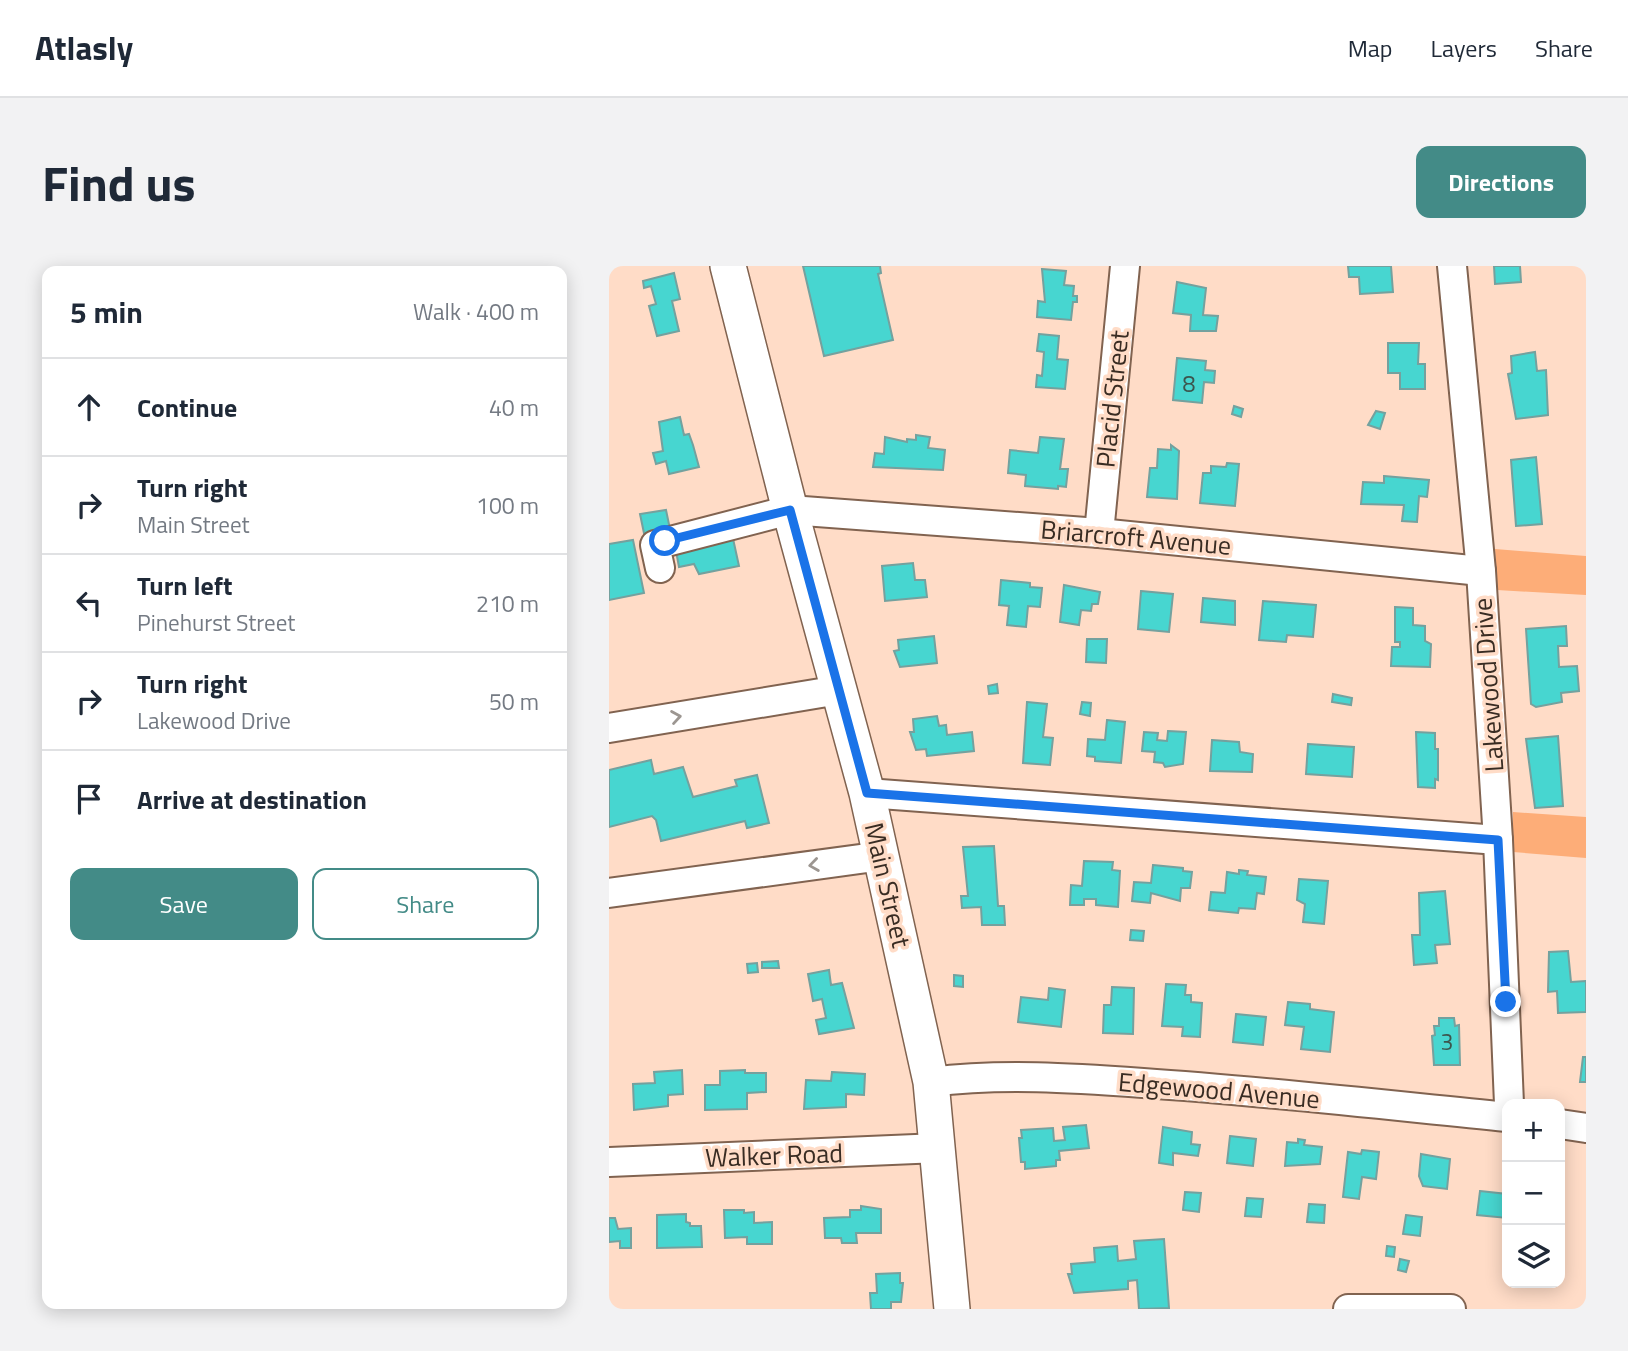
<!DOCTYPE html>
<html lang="en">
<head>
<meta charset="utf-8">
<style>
  :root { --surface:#fff; --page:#f2f2f3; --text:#1f2937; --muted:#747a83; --line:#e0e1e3; --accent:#438b87 }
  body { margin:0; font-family:"Titillium Web",sans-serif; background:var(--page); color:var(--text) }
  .controls { position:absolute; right:21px; bottom:21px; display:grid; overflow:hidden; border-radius:14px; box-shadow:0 4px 18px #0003 }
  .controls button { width:63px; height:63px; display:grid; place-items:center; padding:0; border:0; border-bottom:2px solid var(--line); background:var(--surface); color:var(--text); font:35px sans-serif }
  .stop { position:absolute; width:21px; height:21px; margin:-16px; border:5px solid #1a73e8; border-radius:50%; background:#fff }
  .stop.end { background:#1a73e8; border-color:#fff; box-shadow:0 2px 7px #0008 }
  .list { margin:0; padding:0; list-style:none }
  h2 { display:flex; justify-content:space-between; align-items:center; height:91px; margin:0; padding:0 28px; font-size:30px }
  h2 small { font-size:23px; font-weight:400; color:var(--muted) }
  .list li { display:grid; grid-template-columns:46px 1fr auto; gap:21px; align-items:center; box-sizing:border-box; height:98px; padding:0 28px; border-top:2px solid var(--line) }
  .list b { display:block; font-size:26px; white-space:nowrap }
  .list p { margin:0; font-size:23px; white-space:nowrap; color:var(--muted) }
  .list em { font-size:23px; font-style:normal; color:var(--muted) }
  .actions { display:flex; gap:14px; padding:21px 28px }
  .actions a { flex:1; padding:16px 0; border:2px solid var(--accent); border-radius:14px; text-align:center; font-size:24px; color:var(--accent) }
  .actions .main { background:var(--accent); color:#fff }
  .icon { flex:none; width:38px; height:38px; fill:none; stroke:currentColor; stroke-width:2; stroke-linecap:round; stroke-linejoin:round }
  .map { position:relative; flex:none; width:977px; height:1043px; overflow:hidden; border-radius:14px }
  header { display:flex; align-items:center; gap:42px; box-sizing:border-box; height:98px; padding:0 35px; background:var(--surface); border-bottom:2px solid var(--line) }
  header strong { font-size:33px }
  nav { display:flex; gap:38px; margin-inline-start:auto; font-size:24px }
  .intro { display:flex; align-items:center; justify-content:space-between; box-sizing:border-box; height:168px; padding:0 42px }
  h1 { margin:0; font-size:49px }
  .button { padding:18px 32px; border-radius:14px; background:var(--accent); color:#fff; font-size:24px; font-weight:700 }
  main { display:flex; gap:42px; padding:0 42px }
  aside { flex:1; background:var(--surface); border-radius:14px; box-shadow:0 4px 18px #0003 }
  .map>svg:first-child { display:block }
</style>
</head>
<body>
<header>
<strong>Atlasly</strong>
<nav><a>Map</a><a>Layers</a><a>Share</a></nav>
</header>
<div class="intro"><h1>Find us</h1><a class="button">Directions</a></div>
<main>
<aside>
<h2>5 min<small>Walk · 400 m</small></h2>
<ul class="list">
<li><svg class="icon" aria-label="ahead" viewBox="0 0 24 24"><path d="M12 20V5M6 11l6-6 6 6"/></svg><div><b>Continue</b></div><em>40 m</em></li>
<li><svg class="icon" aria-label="right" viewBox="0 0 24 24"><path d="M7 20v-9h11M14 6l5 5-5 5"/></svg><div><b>Turn right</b><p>Main Street</p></div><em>100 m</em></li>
<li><svg class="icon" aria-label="left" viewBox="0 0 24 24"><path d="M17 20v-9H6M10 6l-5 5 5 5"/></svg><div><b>Turn left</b><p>Pinehurst Street</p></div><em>210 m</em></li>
<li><svg class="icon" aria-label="right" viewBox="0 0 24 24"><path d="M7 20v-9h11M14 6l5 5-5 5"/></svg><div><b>Turn right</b><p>Lakewood Drive</p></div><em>50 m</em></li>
<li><svg class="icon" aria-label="arrive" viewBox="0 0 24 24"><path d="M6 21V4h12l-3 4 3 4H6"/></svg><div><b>Arrive at destination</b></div></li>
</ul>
<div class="actions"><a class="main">Save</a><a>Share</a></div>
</aside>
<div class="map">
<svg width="977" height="1043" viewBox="0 0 977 1043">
  <rect width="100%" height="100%" fill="#ffdcc7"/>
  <g fill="#fdad78">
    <polygon points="886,283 977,290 977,329 888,324"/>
    <polygon points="904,546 977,551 977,592 904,586"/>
  </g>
  <g fill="#47d6d0" stroke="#74a19e" stroke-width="2">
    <polygon points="194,0 271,0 272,7 269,8 284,74 215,90"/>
    <polygon points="739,0 782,0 784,26 751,28 750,11 740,11"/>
    <polygon points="885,0 911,0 912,16 886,18"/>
    <polygon points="433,3 457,5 455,19 465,20 464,30 468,30 468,36 464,36 462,54 428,51 429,35 436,36"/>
    <polygon points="65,7 71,33 63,35 70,65 48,70 40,40 47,38 42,20 35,22 34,15"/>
    <polygon points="568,16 597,22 594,49 609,50 607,65 581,65 582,49 564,47"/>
    <polygon points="430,68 450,70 448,93 459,94 456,123 427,121 428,109 433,110 435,86 428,85"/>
    <polygon points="779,77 810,77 809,98 816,98 816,123 791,123 791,107 779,107"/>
    <polygon points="926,86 928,105 937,104 939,149 907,153 899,108 903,107 902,90"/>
    <polygon points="568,92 597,95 596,104 606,105 605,117 595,116 593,137 564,134"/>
    <polygon points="625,140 634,143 632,151 623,148"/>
    <polygon points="767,145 776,147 771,163 759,159"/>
    <polygon points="71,151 75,169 80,168 84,179 90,201 60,208 57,195 47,198 44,187 54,185 50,156"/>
    <polygon points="307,169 321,171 319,182 336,184 334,204 264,201 266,187 275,188 276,171 298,176 298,173 307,174"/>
    <polygon points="431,171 455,173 451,203 459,203 457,221 449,220 449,223 416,220 417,209 399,207 401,184 429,187"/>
    <polygon points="562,179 570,185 568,233 538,231 541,202 548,202 549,183 562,184"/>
    <polygon points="927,191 933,258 907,260 902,194"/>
    <polygon points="618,197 630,198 626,240 591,237 594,207 602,207 602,200 617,201"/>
    <polygon points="775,210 820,214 818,231 810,230 808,256 793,255 795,239 752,238 754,216 775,217"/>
    <polygon points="57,244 62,268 36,272 31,248"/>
    <polygon points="123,268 130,300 90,308 85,298 70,301 67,285"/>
    <polygon points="24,274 35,327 0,334 0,278"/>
    <polygon points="304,297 306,314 316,314 318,331 276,335 273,300"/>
    <polygon points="392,314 421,317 421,321 433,322 431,341 419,340 417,361 398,359 400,340 390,339"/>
    <polygon points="455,319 491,326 489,338 483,338 482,345 472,344 470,359 451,356"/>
    <polygon points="532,325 564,328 560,366 529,363"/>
    <polygon points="594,332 626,335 626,359 592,356"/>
    <polygon points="654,335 707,339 704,371 678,369 677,376 650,374"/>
    <polygon points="786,341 804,342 804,359 816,360 816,375 822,378 821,401 782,400 783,381 791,381 791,376 786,376"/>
    <polygon points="957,360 958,380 949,380 950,401 968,400 970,425 952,427 953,436 927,441 922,438 917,363"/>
    <polygon points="325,370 328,397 291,401 285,385 290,384 289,374"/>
    <polygon points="478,373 498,373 497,397 477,396"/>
    <polygon points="388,418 389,427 380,428 379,420"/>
    <polygon points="724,428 743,432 742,439 723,436"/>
    <polygon points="418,436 438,438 434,471 444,472 441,499 414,497"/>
    <polygon points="473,436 482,437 481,450 471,448"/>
    <polygon points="328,450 330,460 337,459 338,469 363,466 365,485 318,490 317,483 307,484 301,466 305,466 304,453"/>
    <polygon points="498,454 516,456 512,497 486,495 486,491 478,490 479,473 496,474"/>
    <polygon points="559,465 577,466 574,498 556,501 554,497 545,496 546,486 533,485 535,466 549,467 548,474 558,475"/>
    <polygon points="807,466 826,467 826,483 829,483 829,514 826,513 826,522 809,521"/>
    <polygon points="949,470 954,540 926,542 917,473"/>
    <polygon points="603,474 630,476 631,486 644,488 643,506 601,505"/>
    <polygon points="699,478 745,481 743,511 697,508"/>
    <polygon points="42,494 45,508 74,501 84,531 128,520 126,514 148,509 160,557 138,562 136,555 52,575 47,554 43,550 0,561 0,504"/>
    <polygon points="385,580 389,640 395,640 396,659 373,659 372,641 353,642 352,630 359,630 354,581"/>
    <polygon points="475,595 504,596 503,604 511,605 509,641 487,639 487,633 475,633 475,639 461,639 462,619 473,620"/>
    <polygon points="544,599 574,602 574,605 583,606 581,622 572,622 571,635 542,627 541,637 523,635 525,616 542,617"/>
    <polygon points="630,604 639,605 638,609 657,611 655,628 648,627 646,643 630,642 629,647 600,644 602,626 616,627 618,606 630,608"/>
    <polygon points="690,613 719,615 715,658 694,656 696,638 688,634"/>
    <polygon points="836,625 841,678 826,679 828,697 805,699 803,669 811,669 810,627"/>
    <polygon points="522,664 535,665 534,675 521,674"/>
    <polygon points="959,685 962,716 977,715 977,746 949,747 948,725 939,726 940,686"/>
    <polygon points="169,695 170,702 153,702 153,696"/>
    <polygon points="148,697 149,706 139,707 138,698"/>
    <polygon points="220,704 222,719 233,717 245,762 210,768 207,754 217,752 213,733 204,735 199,708"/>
    <polygon points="345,709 354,710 354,721 345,720"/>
    <polygon points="557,718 577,719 576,729 582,729 582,736 593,737 591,771 573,770 574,761 553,760"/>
    <polygon points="503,721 525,722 524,768 494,767 495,739 502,739"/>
    <polygon points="440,722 456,724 452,761 409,756 412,731 439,734"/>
    <polygon points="679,736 701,738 701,743 725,746 721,786 692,783 695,761 676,759"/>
    <polygon points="627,748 657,751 654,779 624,776"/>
    <polygon points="830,752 845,752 846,760 850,759 851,799 825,799 823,770 826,769 825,760 830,760"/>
    <polygon points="974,791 977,791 977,816 971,816"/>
    <polygon points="73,804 74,828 59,829 59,840 25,844 24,818 46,817 45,806"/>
    <polygon points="136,804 136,807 157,807 157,826 138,827 138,843 96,844 96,819 111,819 111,805"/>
    <polygon points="223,806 256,808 255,829 237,828 237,841 195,843 197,814 222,815"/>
    <polygon points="477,859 480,882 450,885 451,894 447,894 447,900 416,903 416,896 412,896 410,872 413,872 412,864 444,862 445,875 456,874 454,861"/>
    <polygon points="554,861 583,866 582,878 591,879 589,890 564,887 564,899 550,897"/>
    <polygon points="621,870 647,873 644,900 618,897"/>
    <polygon points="689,873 696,874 695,879 713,881 711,898 676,900 678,876 689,877"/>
    <polygon points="753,884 770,886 767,913 753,911 750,933 734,931 739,886 752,888"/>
    <polygon points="812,888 841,893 838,923 814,920 810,910"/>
    <polygon points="871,925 898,928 898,952 868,949"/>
    <polygon points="576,926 592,927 590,946 574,944"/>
    <polygon points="638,932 654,933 652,951 636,950"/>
    <polygon points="700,938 716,939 715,957 698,956"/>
    <polygon points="252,940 272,943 272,967 247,967 248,977 233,977 232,972 216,972 215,952 241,951 241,944 252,944"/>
    <polygon points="115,944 135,944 135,947 145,946 145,957 163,956 163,978 138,978 138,971 116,972"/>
    <polygon points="77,948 77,956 81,957 81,960 92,960 93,981 48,982 48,949"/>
    <polygon points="797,949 813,951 811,970 794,968"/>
    <polygon points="0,952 6,952 9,963 22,962 22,982 11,982 11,975 0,976"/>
    <polygon points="555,973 560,1042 530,1043 528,1014 519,1015 519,1023 465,1027 459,1008 463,1008 462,998 486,996 485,982 508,980 509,995 527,993 525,975"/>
    <polygon points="778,980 786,981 785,991 777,990"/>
    <polygon points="791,993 800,995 797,1006 789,1004"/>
    <polygon points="291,1007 291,1017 294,1017 292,1036 282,1036 282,1043 262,1043 261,1027 268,1027 267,1008"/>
  </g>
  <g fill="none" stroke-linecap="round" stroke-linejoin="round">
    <defs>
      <g id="minor">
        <polyline points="843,0 872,305 889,574 900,838"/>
        <polyline points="490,267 516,0"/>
        <polyline points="51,302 46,279 181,244 490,267 872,305"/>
        <polyline points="0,462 230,424"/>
        <polyline points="258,527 889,574"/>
        <polyline points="0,627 273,590"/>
        <path d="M322,816c70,-9 142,-4 212,1 121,8 243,22 364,34"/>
        <polyline points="951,858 977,862"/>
        <polyline points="0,896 330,882"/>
        <polyline points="739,1043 842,1043"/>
      </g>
      <polyline id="major" points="119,0 181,244 258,527 322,816 343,1043"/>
    </defs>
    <use href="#minor" stroke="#816350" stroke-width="32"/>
    <use href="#major" stroke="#816350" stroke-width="38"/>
    <use href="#minor" stroke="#fff" stroke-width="28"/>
    <use href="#major" stroke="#fff" stroke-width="35"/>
  </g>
  <defs><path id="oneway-chevron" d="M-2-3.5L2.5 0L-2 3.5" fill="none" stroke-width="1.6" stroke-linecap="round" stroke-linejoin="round" transform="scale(1.75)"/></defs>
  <g stroke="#9c9691">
    <use href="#oneway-chevron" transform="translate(67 451) rotate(-9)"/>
    <use href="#oneway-chevron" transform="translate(205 599) rotate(172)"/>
  </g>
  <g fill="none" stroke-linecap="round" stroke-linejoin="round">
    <polyline stroke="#1a73e8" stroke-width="9" points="56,275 181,244 258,527 889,574 897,736"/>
  </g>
  <g text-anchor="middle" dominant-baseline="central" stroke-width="7" stroke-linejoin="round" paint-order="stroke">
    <g font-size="23" fill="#3c564e">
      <text x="580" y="117">8</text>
      <text x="838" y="775">3</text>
    </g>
    <g font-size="26" fill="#392c23" stroke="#ffdcc7">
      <text transform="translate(503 133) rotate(-84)">Placid Street</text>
      <text transform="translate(527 271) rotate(5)">Briarcroft Avenue</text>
      <text transform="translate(879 419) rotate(-94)">Lakewood Drive</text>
      <text transform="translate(279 619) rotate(77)">Main Street</text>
      <text transform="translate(610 824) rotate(5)">Edgewood Avenue</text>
      <text transform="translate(165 889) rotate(-2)">Walker Road</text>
    </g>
  </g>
</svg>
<div class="controls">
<button>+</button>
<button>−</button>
<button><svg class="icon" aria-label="layers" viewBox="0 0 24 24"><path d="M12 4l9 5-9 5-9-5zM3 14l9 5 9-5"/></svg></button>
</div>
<div class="stop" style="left:56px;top:275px"></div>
<div class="stop end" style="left:897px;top:736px"></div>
</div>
</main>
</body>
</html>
